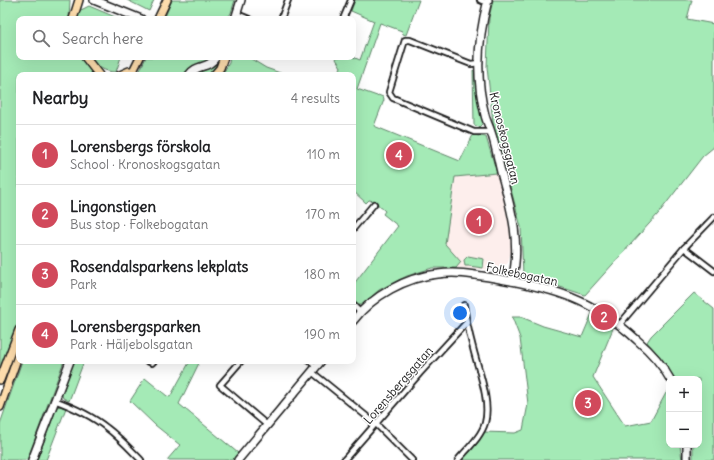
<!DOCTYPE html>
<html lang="en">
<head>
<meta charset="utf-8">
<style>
  :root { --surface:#fff; --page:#f6f6f6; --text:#202124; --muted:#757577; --line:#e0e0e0; --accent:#d1495b }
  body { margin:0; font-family:Delius,sans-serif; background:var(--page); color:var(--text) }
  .controls { position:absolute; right:12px; bottom:12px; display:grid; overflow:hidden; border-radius:8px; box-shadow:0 4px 16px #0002 }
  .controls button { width:36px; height:36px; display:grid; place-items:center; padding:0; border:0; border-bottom:1px solid var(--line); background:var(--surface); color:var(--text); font:20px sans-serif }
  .you { position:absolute; left:460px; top:313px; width:14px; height:14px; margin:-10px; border:3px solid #fff; border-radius:50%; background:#1a73e8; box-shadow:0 0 0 6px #1a73e833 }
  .badge { display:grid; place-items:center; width:26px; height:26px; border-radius:50%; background:var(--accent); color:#fff; font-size:13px; font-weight:700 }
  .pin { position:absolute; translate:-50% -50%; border:2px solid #fff; box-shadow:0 1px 4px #0006 }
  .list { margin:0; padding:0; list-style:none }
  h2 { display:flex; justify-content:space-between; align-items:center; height:52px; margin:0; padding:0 16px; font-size:17px }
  h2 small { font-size:13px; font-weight:400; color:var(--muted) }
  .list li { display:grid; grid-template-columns:26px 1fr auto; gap:12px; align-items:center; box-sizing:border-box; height:60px; padding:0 16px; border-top:1px solid var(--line) }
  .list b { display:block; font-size:15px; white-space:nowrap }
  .list p { margin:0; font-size:13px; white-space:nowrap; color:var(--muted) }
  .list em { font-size:13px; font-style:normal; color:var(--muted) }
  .icon { flex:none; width:22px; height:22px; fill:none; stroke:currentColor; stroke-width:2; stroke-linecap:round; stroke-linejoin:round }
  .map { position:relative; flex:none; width:714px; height:460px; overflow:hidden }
  .search { position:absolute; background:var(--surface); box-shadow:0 4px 16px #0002; left:16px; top:16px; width:340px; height:44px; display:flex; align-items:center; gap:10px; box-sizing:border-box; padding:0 14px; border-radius:8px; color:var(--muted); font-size:15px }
  .panel { position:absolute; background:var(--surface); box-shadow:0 4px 16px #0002; left:16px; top:72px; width:340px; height:292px; border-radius:8px }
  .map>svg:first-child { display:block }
</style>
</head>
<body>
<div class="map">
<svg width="714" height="460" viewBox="0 0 714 460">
  <rect width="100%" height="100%" fill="#fff"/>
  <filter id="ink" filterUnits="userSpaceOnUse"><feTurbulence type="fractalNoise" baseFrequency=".025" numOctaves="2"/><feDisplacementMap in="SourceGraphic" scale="8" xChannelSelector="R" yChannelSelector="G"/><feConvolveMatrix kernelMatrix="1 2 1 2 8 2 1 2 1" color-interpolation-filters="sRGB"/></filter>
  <g filter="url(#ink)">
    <polygon fill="#fdeeec" points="497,173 503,195 510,230 511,250 508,263 496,270 456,268 432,268 451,207 455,177"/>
    <g fill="#a4eab6" stroke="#608369">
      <polygon points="0,0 70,0 69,19 19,19 19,57 83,57 95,75 19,75 19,320 0,370"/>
      <polygon points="127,0 154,0 149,11"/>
      <polygon points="172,0 235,0 231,13 227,19 164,19"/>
      <polygon points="355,0 419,0 406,35 403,34 402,31 380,23 357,89 377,96 378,95 383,97 384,100 374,126 460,161 473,135 486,137 497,173 455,177 445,244 461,262 456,268 432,268 407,276 379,290 362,305 359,305 353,301 353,285 398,226 383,214 385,211 374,201 369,200 366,203 353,191 353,75 337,75 341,67 336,59 337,57 353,57 360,60 374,21 351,11"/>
      <polygon points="493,0 692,0 687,19 714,24 714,147 703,156 658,214 585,295 523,275 521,227 493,123 487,67 489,18"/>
      <polygon points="89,6 120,19 77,19 81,10"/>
      <path d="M91,57h30l-5,15c-11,0 -20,-5 -25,-15z"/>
      <polygon points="146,57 221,57 211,75 138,75"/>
      <polygon points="230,57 248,57 266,68 286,75 222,75 229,63"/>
      <polygon points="473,70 475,72 484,118 482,124 479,127 474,125"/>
      <polygon points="468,256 484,259 483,268 469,266 465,266 464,260"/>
      <polygon points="694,293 714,309 714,460 693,460 693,445 699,445 699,379 673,379 663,360 647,342 651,336"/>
      <polygon points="593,311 614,326 593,377 625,426 651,421 666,393 669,391 669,445 680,445 682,460 462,460 476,445 483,432 515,433 523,430 528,404 520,338 512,317 521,317 543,326 582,337"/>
      <polygon points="22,361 64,361 27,460 0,460 0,424"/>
      <polygon points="74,361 84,361 69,401 63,398 62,395"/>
      <polygon points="190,361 200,361 179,404 238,453 237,460 167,460 180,445 155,425 130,401 145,378 167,396 170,397"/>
      <polygon points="60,406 66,408 46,460 37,460 57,407"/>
    </g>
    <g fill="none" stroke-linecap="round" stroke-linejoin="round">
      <defs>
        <g id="street">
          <polyline points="480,0 487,3"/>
          <polyline points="237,14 249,19"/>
          <polyline points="281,19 288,0"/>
          <polyline points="343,19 351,0"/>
          <polyline points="479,63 471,64 410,40 405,40 389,92 393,98 474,132 491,132"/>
          <polyline points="353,229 374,204"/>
          <polyline points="684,248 714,271"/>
          <polyline points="353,305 360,312"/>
          <polyline points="620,324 684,248 714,217"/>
          <polyline points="147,361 152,363 154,361"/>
          <polyline points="241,361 220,385 267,425"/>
          <polyline points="310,361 316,367"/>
          <polyline points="312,372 376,424 412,460"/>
          <path d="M54,400c19,7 37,15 53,28 12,9 23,21 34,32"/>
          <polyline points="344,460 420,373 466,323"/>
          <path d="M458,460c9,-11 23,-23 27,-37 6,-22 -7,-54 -12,-75 -4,-15 -7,-28 -9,-43"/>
        </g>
        <g id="secondary">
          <polyline points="94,0 141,19"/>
          <path d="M488,0c-10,37 -13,77 -3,115 1,5 4,11 6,17 5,14 7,29 11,44 10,35 19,69 10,105"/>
          <polyline points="235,19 241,0"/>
          <path d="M189,75c7,-11 20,-6 27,-18"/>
          <path d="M353,321c19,-25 53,-44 85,-47 19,-3 38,1 57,4 58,10 98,21 142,62 13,11 25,24 33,39"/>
          <polyline points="687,445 687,460"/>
          <polyline points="32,460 70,361"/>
          <polyline points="238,460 321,361"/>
        </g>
        <g id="primary">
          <polyline points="73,19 79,0"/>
          <polyline points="158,19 167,0"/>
          <polyline points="85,57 99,75"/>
          <polyline points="120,75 129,71"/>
          <polyline points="131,75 140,57"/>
          <polyline points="214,75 220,68 224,57"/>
          <polyline points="0,380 19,330"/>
          <polyline points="0,407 19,353"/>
        </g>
      </defs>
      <use href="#street" stroke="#1c1c1c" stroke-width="8"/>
      <use href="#secondary" stroke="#1c1c1c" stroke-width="10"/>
      <use href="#primary" stroke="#1c1c1c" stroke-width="10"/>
      <use href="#street" stroke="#fff" stroke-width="4.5"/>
      <use href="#secondary" stroke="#fff" stroke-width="7"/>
      <use href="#primary" stroke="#fddcac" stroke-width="7"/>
    </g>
  </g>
  <g text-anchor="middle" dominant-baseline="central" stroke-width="3" stroke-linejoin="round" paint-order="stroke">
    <g font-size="12" fill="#1c1c1c" stroke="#fff">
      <text transform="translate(505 138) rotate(76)">Kronoskogsgatan</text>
      <text transform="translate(522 274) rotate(12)">Folkebogatan</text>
      <text transform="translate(398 385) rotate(-49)">Lorensbergsgatan</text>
    </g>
  </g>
</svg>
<div class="controls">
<button>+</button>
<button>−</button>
</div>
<div class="you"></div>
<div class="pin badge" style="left:479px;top:221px">1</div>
<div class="pin badge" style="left:604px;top:317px">2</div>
<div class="pin badge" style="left:588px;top:403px">3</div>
<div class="pin badge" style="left:399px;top:155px">4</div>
<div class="search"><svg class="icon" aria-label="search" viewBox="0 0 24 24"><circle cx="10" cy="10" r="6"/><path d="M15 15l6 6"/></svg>Search here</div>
<section class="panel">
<h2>Nearby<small>4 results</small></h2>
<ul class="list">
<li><span class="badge">1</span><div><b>Lorensbergs förskola</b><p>School · Kronoskogsgatan</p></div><em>110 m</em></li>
<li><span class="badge">2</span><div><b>Lingonstigen</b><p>Bus stop · Folkebogatan</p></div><em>170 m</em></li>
<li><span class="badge">3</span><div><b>Rosendalsparkens lekplats</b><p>Park</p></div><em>180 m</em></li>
<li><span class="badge">4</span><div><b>Lorensbergsparken</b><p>Park · Häljebolsgatan</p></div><em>190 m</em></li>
</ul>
</section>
</div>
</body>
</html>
